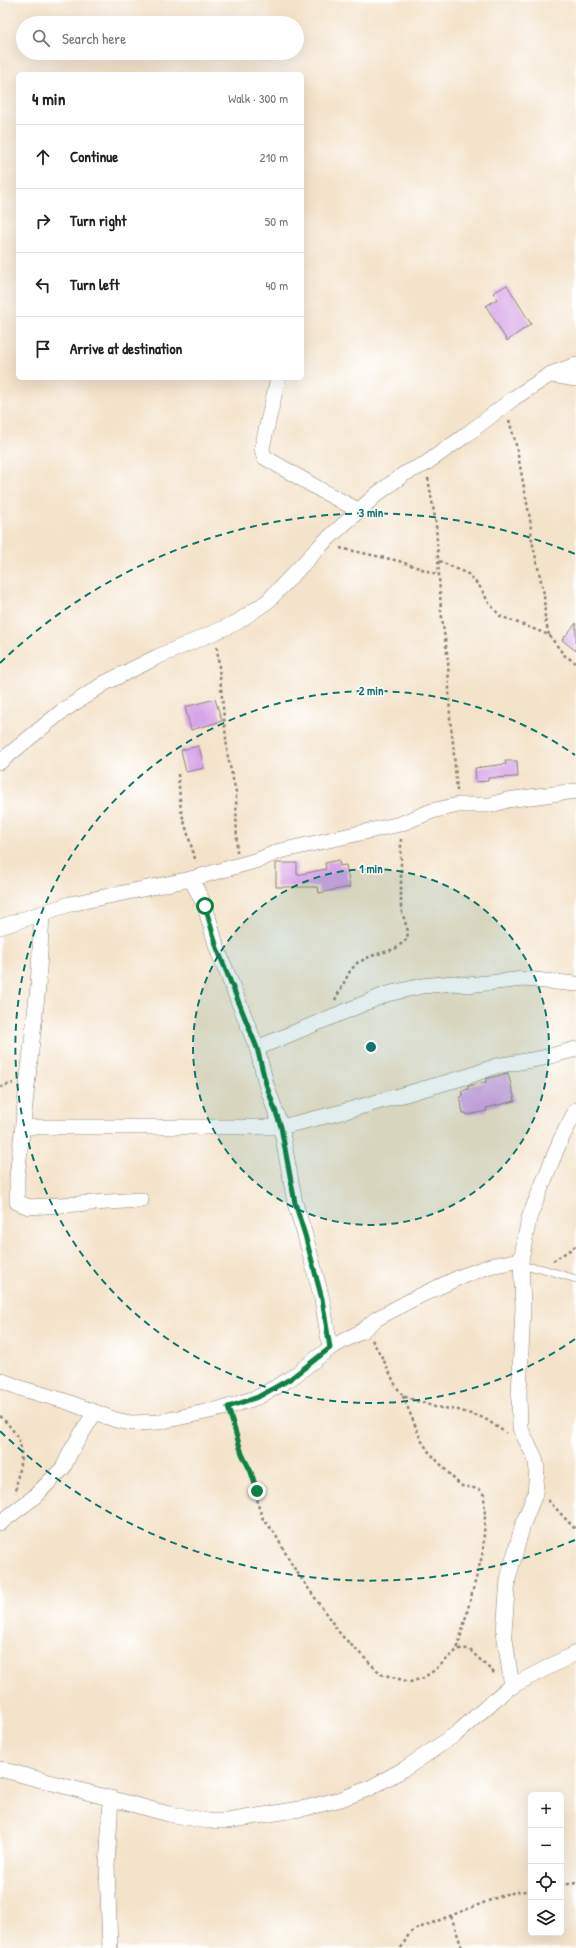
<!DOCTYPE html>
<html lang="en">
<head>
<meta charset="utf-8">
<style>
  :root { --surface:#fff; --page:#f2f2f2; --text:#222; --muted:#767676; --line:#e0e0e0 }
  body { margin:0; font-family:"Patrick Hand",sans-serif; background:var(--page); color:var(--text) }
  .controls { position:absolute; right:12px; bottom:12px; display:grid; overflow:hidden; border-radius:6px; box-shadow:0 4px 16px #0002 }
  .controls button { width:36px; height:36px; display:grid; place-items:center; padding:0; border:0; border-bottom:1px solid var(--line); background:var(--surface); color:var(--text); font:20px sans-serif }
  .stop { position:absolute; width:12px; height:12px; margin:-9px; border:3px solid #0b8043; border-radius:50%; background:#fff }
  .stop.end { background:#0b8043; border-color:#fff; box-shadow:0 1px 4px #0008 }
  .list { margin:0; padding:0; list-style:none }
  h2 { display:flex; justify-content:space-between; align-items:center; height:52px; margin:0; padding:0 16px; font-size:17px }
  h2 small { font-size:13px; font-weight:400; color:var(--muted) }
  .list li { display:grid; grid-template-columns:26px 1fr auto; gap:12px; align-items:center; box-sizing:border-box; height:64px; padding:0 16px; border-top:1px solid var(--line) }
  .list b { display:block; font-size:15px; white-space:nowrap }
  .list em { font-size:13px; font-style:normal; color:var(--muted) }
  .icon { flex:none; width:22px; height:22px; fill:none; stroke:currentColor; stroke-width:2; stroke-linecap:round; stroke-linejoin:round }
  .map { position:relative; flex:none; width:576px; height:1948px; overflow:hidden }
  .search { position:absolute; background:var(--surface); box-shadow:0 4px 16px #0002; left:16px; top:16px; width:288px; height:44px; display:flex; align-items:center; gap:10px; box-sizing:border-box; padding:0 14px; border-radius:22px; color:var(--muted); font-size:15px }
  .panel { position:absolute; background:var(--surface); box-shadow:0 4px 16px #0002; left:16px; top:72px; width:288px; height:308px; border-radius:6px }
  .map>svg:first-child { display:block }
</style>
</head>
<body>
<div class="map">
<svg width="576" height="1948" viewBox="0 0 576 1948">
  <rect width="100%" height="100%" fill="#fff"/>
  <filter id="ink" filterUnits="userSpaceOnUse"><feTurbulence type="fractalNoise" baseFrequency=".025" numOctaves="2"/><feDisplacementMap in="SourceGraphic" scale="8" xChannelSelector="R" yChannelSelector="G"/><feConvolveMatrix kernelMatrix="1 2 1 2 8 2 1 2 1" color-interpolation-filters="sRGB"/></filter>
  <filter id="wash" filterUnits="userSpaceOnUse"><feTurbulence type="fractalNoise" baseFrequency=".012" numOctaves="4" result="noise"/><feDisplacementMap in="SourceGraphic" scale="16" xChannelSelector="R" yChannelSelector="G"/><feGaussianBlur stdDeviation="0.9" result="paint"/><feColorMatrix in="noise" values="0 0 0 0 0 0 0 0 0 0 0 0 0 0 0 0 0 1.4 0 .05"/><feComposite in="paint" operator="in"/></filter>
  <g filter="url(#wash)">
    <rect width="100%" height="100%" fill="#f4e3cb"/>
    <g id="blocks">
      <g fill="#d8a6e8">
        <polygon points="507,285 531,324 507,341 486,306 497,299 493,293"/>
        <polygon points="576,623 576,651 562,640"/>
        <polygon points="215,699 222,721 191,730 185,707"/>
        <polygon points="199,746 204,768 186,772 181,750"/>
        <polygon points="505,761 517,761 518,777 488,778 488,781 476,782 475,768 506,764"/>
        <polygon points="339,860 340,866 346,865 350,887 319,893 318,887 276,887 276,863 297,863 297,875 326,869 325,863"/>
        <polygon points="508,1073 515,1101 486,1108 487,1111 467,1115 466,1113 463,1113 460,1097 463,1096 461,1091 468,1089 468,1086 486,1082 486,1079"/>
      </g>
    </g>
  </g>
  <g filter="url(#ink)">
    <use href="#blocks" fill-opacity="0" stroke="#888074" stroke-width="1"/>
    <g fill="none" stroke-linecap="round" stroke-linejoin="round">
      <defs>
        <polyline id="lane" points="522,1267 540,1268 576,1279"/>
        <g id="street">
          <polyline points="552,375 576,379"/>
          <polyline points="278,378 262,448 264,457 326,493 358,510"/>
          <polyline points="0,762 61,712 105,683 157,657 236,623 268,601 322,544 377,494 404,474 425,464 466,435 514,398 551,374 576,365"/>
          <polyline points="191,879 205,906 217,948 257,1048 266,1084 281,1127 295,1203 305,1235 322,1299 330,1348"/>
          <polyline points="42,914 38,987 17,1177 17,1202 29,1207 141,1200"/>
          <polyline points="0,927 70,904 191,879 258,860 280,851 400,824 432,811 458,805 491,805 507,800 576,791"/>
          <polyline points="257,1048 387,994 422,986 454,983 468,985 524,979 576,984"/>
          <polyline points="23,1127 281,1127 342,1112 469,1076 496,1066 543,1058 576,1049"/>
          <polyline points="0,1380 23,1389 65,1401 116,1420 131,1423 159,1422 228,1407 258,1397 290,1379 330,1348 362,1331 376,1319 413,1299 460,1277 490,1266 521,1260 529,1218 560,1141 576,1110"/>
          <polyline points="0,1523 33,1498 63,1468 71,1451 95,1412"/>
          <polyline points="512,1687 504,1632 508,1579 523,1524 535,1494 537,1469 535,1458 520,1428 519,1396 523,1307 521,1260"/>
          <polyline points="0,1769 169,1814 208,1821 227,1821 306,1808 341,1799 370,1788 406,1768 456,1734 508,1688 576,1653"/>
          <polyline points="110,1948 107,1866 111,1798"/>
        </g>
      </defs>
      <use href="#lane" stroke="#888074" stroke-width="8"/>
      <use href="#street" stroke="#888074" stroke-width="16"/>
      <g stroke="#888074" stroke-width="2.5" stroke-dasharray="3 3" stroke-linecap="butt">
        <polyline points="509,420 516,445 530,519 532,541 544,594 545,619 549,635"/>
        <polyline points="428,478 436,524 441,611 448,660 450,718 453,743 457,791"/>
        <polyline points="340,548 399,561 439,575"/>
        <polyline points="439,561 468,574 480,587 489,603 500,616 549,635 564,655 576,663"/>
        <polyline points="217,647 228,758 236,792 237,852"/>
        <polyline points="178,774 181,811 196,862"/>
        <polyline points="335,1000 350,971 357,963 371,956 395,949 407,939 408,931 401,909 401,839"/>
        <polyline points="0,1087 13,1083"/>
        <polyline points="553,1261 576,1246"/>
        <polyline points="372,1340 383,1359 396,1386 403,1396 435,1407 458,1410 484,1418 506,1433"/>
        <polyline points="403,1396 421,1440 429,1452 459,1484 462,1486 479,1489 484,1495 485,1516 483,1552 457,1650"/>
        <path d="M0,1416c33,32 18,39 16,77"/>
        <polyline points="232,1420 242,1454 251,1472 257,1491 258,1505 263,1519 274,1532 292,1565 341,1635 381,1674 410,1682 423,1678 435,1670 457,1650 463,1648 470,1650 494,1673"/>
        <polyline points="548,1500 576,1530"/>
        <polyline points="561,1885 576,1883"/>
        <polyline points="451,1916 462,1948"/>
        <polyline points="401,1948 409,1934 414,1930 506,1894 531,1890"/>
      </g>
      <use href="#lane" stroke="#fff" stroke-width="7"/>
      <use href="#street" stroke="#fff" stroke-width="15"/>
    </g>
  </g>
  <g fill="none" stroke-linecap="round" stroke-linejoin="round" filter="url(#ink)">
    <polyline stroke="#0b8043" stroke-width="5" points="205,906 217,948 257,1048 266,1084 281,1127 295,1203 305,1235 322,1299 330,1348 290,1379 258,1397 228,1407 242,1454 251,1472 257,1491"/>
  </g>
  <circle cx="371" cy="1047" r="178" fill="#0f766e" fill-opacity=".12"/>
  <g fill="none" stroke="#0f766e" stroke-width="2" stroke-dasharray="7 5">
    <circle cx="371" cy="1047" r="178"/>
    <path d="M575 1339A356 356 0 1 1 575 755"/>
    <path d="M575 1540A534 534 0 0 1 0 1431M0 663A534 534 0 0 1 575 554"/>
  </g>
  <circle cx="371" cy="1047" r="6" fill="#0f766e" stroke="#fff" stroke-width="2"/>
  <g font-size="12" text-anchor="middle" font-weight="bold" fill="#0f766e" stroke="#fff" stroke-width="3" stroke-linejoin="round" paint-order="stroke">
    <text x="371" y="517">3 min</text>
    <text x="371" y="695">2 min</text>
    <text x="371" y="873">1 min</text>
  </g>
</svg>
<div class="controls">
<button>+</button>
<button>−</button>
<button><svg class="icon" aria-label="locate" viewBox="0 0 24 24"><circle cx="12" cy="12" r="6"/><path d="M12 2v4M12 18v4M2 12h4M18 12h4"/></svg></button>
<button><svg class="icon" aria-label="layers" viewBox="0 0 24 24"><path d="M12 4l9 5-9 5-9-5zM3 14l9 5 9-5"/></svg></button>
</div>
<div class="stop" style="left:205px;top:906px"></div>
<div class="stop end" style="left:257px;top:1491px"></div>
<div class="search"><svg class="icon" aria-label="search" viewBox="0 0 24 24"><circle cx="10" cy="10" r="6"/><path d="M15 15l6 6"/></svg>Search here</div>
<section class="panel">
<h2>4 min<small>Walk · 300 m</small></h2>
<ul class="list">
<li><svg class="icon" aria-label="ahead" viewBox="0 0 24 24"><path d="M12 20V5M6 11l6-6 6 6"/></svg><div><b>Continue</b></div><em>210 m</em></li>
<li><svg class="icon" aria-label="right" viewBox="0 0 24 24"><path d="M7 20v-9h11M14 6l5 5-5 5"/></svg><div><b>Turn right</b></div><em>50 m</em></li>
<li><svg class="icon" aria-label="left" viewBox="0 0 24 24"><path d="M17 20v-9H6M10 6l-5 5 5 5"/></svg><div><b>Turn left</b></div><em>40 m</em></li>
<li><svg class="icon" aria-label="arrive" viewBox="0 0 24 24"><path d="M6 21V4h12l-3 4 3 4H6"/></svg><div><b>Arrive at destination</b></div></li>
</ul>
</section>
</div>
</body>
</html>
